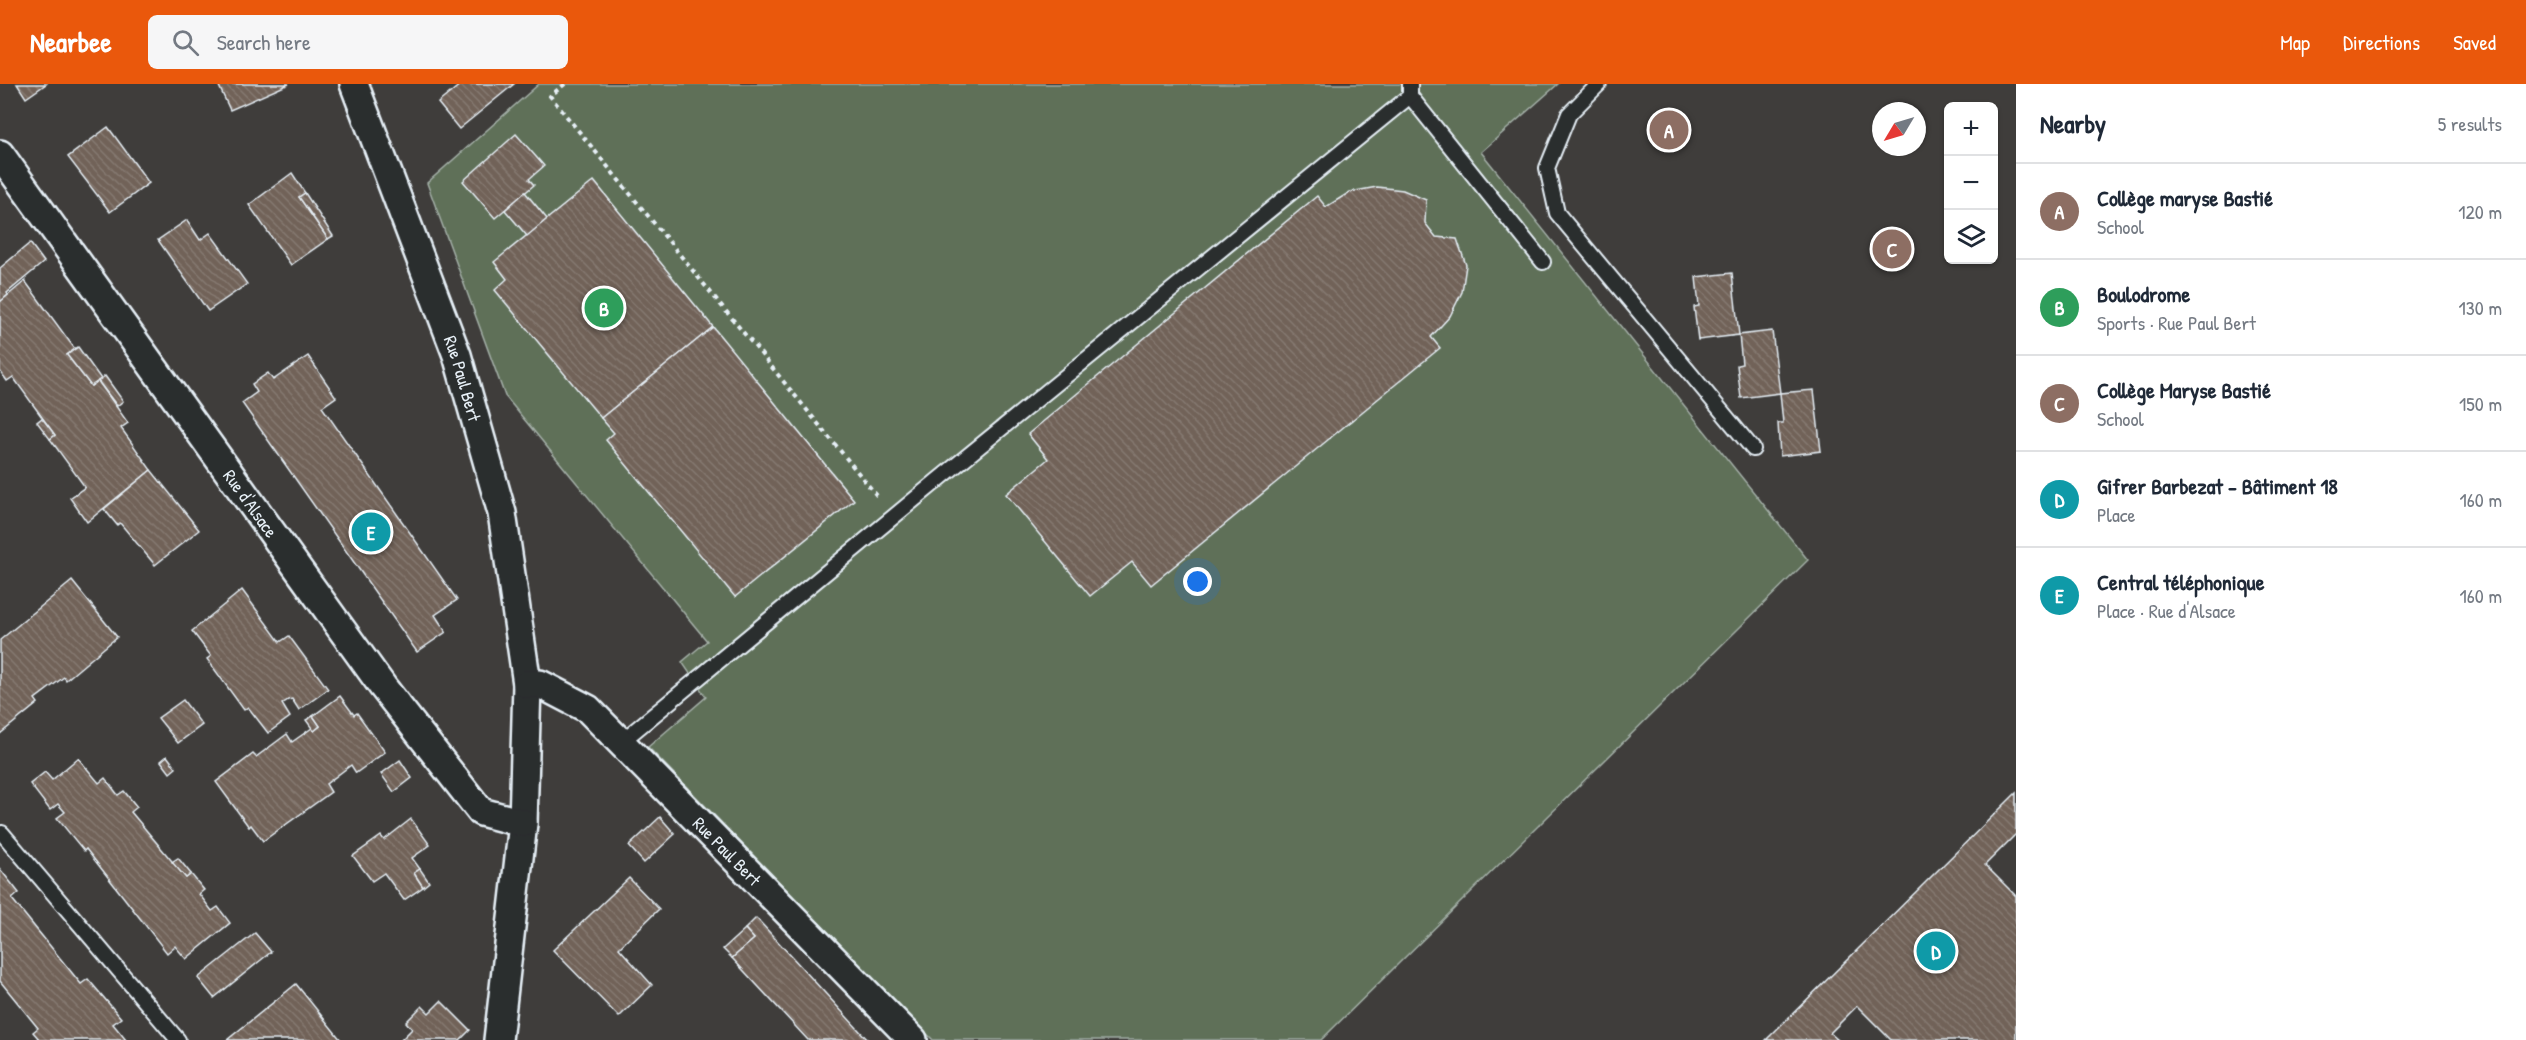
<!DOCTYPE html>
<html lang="en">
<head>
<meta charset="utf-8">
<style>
  :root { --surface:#fff; --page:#f6f6f7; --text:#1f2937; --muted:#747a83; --line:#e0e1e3; --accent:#ea580c }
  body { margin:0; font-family:"Patrick Hand",sans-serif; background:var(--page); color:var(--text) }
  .controls { position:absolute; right:18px; top:18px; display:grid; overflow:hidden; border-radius:9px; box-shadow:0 2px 4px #0004 }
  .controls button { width:54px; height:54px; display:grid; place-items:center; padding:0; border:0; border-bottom:2px solid var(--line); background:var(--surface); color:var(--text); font:30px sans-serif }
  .compass { position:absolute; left:1872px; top:18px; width:54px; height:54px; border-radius:50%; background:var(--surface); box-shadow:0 2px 4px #0004; rotate:232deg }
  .you { position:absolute; left:1198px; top:498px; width:21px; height:21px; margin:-15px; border:4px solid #fff; border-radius:50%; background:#1a73e8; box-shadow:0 0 0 9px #1a73e833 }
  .badge { display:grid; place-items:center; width:39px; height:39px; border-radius:50%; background:var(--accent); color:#fff; font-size:20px; font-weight:700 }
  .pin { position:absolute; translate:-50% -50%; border:3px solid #fff; box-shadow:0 2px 6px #0006 }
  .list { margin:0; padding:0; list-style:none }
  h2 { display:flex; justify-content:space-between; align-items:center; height:78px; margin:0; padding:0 24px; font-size:26px }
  h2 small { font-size:20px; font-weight:400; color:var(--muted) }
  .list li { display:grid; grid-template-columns:39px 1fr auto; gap:18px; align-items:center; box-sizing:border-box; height:96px; padding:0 24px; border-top:2px solid var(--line) }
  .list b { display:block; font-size:22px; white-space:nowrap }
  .list p { margin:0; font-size:20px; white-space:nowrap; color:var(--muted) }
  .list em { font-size:20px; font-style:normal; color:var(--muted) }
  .icon { flex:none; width:33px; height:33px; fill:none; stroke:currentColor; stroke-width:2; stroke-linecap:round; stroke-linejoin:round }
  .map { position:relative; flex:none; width:2016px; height:956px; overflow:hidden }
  header { display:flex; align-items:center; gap:36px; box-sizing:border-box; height:84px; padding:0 30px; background:var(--accent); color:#fff }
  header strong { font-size:28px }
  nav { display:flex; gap:33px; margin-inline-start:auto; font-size:21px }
  .search { width:420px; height:54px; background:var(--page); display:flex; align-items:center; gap:15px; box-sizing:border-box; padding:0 21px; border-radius:9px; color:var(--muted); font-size:22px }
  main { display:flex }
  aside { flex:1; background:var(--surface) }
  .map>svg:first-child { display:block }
</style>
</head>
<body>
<header>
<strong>Nearbee</strong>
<div class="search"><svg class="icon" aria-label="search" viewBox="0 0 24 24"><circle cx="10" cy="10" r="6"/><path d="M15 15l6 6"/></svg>Search here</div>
<nav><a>Map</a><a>Directions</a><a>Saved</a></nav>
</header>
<main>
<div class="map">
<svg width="2016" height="956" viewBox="0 0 2016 956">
  <defs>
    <pattern id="building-back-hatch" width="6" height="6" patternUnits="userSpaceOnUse" patternTransform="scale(1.5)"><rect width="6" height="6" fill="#716258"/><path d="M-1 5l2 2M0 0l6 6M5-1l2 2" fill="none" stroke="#857971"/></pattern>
  </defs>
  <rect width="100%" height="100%" fill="#3f3d3b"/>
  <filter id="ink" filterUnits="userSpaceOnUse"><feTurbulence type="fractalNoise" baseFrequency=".0167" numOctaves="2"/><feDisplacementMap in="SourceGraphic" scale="12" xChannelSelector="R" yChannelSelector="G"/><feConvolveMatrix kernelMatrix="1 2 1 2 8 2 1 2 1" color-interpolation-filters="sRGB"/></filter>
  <g filter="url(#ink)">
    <polygon fill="#5f6f58" stroke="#a4b0a8" stroke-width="1.5" points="539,0 1558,0 1481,68 1808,476 1321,956 933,956 648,663 706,613 682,578 707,557 505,312 427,99"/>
    <g fill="url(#building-back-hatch)" stroke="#e8f1f8" stroke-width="1.5">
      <polygon points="17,0 46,0 26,14"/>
      <polygon points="218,0 289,0 230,26"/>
      <polygon points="461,0 514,0 459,45 438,19"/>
      <polygon points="108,43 149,99 110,128 68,73"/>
      <polygon points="516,50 544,82 529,95 534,101 495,134 463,97"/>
      <polygon points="292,89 305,109 299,113 328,155 291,181 249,121"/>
      <polygon points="594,97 713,243 601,334 495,206 507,195 494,178"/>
      <polygon points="1377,103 1403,106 1426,116 1425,139 1436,153 1457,155 1466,181 1462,208 1450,232 1431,253 1440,264 1151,501 1132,478 1090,512 1006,410 1048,375 1028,350 1317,112 1326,123 1350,108"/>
      <polygon points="525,108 547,135 527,152 505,126"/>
      <polygon points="305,109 333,152 328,155 299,113"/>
      <polygon points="187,136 200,156 210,149 247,200 208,227 158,156"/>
      <polygon points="30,159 44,178 7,209 8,211 0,218 0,184"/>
      <polygon points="1732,189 1739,251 1698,256 1694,223 1699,222 1696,193"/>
      <polygon points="25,197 75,265 67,271 91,302 98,297 128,339 121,344 151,386 87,438 70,414 85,403 50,355 55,351 13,293 7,297 0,287 0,218"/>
      <polygon points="713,243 854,416 735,513 606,356 614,349 601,334"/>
      <polygon points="1772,247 1780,309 1741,314 1737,281 1742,280 1739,251"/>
      <polygon points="78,263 101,295 91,302 67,271"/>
      <polygon points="308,272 336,313 322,323 457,516 435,531 446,548 417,568 242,319 257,308 252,300 268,289 273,296"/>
      <polygon points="105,292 123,317 117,322 98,297"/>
      <polygon points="1814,306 1821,367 1780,372 1778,339 1783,339 1780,309"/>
      <polygon points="42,334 55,351 50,355 37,338"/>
      <polygon points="151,386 199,446 155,481 120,439 117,441 104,425"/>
      <polygon points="72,497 117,553 66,596 64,593 35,615 38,619 0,650 0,556"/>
      <polygon points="242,506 280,558 289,552 328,605 299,626 292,615 288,616 282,620 290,633 268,649 248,623 244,626 207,575 211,572 192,547"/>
      <polygon points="340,612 354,631 357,629 385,668 356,689 351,681 326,700 331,708 263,757 251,741 249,743 216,698 253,670 256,673 287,650 292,658 312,644 314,647 320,642 313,632"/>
      <polygon points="183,616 202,641 178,659 158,634"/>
      <polygon points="313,632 320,642 314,647 306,636"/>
      <polygon points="167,672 176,684 170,689 161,677"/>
      <polygon points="78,674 99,699 105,694 118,711 124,707 137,723 131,728 186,794 191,790 204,806 199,810 212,827 218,823 230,839 186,875 175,862 167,869 86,765 84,767 57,734 65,728 58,720 50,726 30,700 45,688 52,696"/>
      <polygon points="400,676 412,694 394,708 381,690"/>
      <polygon points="2016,709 2016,750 1985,781 2016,812 2016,956 1891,956 1857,922 1830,949 1838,956 1766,956"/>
      <polygon points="660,733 675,750 644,779 629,762"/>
      <polygon points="411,735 430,761 412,774 420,785 414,789 423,803 404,816 384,789 372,797 353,772 381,752 384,756"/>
      <polygon points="178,774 191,790 186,794 172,778"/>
      <polygon points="0,785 19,809 12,815 81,900 88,895 121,934 113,940 126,956 40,956 33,948 38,944 0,897"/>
      <polygon points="420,785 429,798 423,803 414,789"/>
      <polygon points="629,794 659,825 619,864 652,901 619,933 553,866"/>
      <polygon points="756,834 760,838 868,956 808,956 732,874 754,855 745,845"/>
      <polygon points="745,845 754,855 732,874 723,865"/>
      <polygon points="255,849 271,868 214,914 198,894"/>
      <polygon points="296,900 341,956 227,956"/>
      <polygon points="441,917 470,946 460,956 401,956 412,945 406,938 422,922 429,929"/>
    </g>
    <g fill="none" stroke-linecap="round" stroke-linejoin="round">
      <defs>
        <g id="lane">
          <polyline points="1599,0 1569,30 1547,84 1557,129 1753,365"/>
          <polyline points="1410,12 1543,178"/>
          <polyline points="621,658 938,396 1410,12 1410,0"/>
          <polyline points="2,749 178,956"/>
        </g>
        <g id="street">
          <path id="s1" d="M354,0l103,271 45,158 25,171 -4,139 -25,217"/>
          <path id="s2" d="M0,70l383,533 98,125 42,11"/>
          <path id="s3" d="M527,600h13l48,25 325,331"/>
        </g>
      </defs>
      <use href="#lane" stroke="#e8f1f8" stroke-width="18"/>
      <use href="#street" stroke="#e8f1f8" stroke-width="32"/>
      <polyline stroke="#e8f1f8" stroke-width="4" stroke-dasharray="4.5 4.5" stroke-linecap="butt" points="565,0 550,12 878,413"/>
      <use href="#lane" stroke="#2a2d2e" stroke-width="14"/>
      <use href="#street" stroke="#2a2d2e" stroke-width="27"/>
    </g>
  </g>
  <g text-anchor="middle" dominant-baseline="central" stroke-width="4.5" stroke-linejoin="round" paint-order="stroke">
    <g font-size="18" fill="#e8f1f8" stroke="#2a2d2e">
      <text stroke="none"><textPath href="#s1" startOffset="314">Rue Paul Bert</textPath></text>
      <text stroke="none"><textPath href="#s2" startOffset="430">Rue d'Alsace</textPath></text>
      <text stroke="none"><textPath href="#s3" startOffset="266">Rue Paul Bert</textPath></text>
    </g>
  </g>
</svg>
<div class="controls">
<button>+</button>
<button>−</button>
<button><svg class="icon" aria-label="layers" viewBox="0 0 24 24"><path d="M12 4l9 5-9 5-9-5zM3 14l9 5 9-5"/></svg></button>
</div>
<svg class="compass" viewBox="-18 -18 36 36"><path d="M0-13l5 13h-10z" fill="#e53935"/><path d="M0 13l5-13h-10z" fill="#747a83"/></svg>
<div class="you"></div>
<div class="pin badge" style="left:1669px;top:46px;background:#8d6e63">A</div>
<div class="pin badge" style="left:604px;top:224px;background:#2e9e5b">B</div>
<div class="pin badge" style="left:1892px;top:165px;background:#8d6e63">C</div>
<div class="pin badge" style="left:1936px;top:867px;background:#0f9aa8">D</div>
<div class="pin badge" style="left:371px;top:448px;background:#0f9aa8">E</div>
</div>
<aside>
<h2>Nearby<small>5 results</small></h2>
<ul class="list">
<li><span class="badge" style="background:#8d6e63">A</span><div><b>Collège maryse Bastié</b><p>School</p></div><em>120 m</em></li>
<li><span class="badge" style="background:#2e9e5b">B</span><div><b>Boulodrome</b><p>Sports · Rue Paul Bert</p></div><em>130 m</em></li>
<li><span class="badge" style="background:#8d6e63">C</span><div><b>Collège Maryse Bastié</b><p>School</p></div><em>150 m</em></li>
<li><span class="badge" style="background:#0f9aa8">D</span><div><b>Gifrer Barbezat - Bâtiment 18</b><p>Place</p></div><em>160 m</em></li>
<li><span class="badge" style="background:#0f9aa8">E</span><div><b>Central téléphonique</b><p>Place · Rue d'Alsace</p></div><em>160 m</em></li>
</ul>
</aside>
</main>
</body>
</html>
